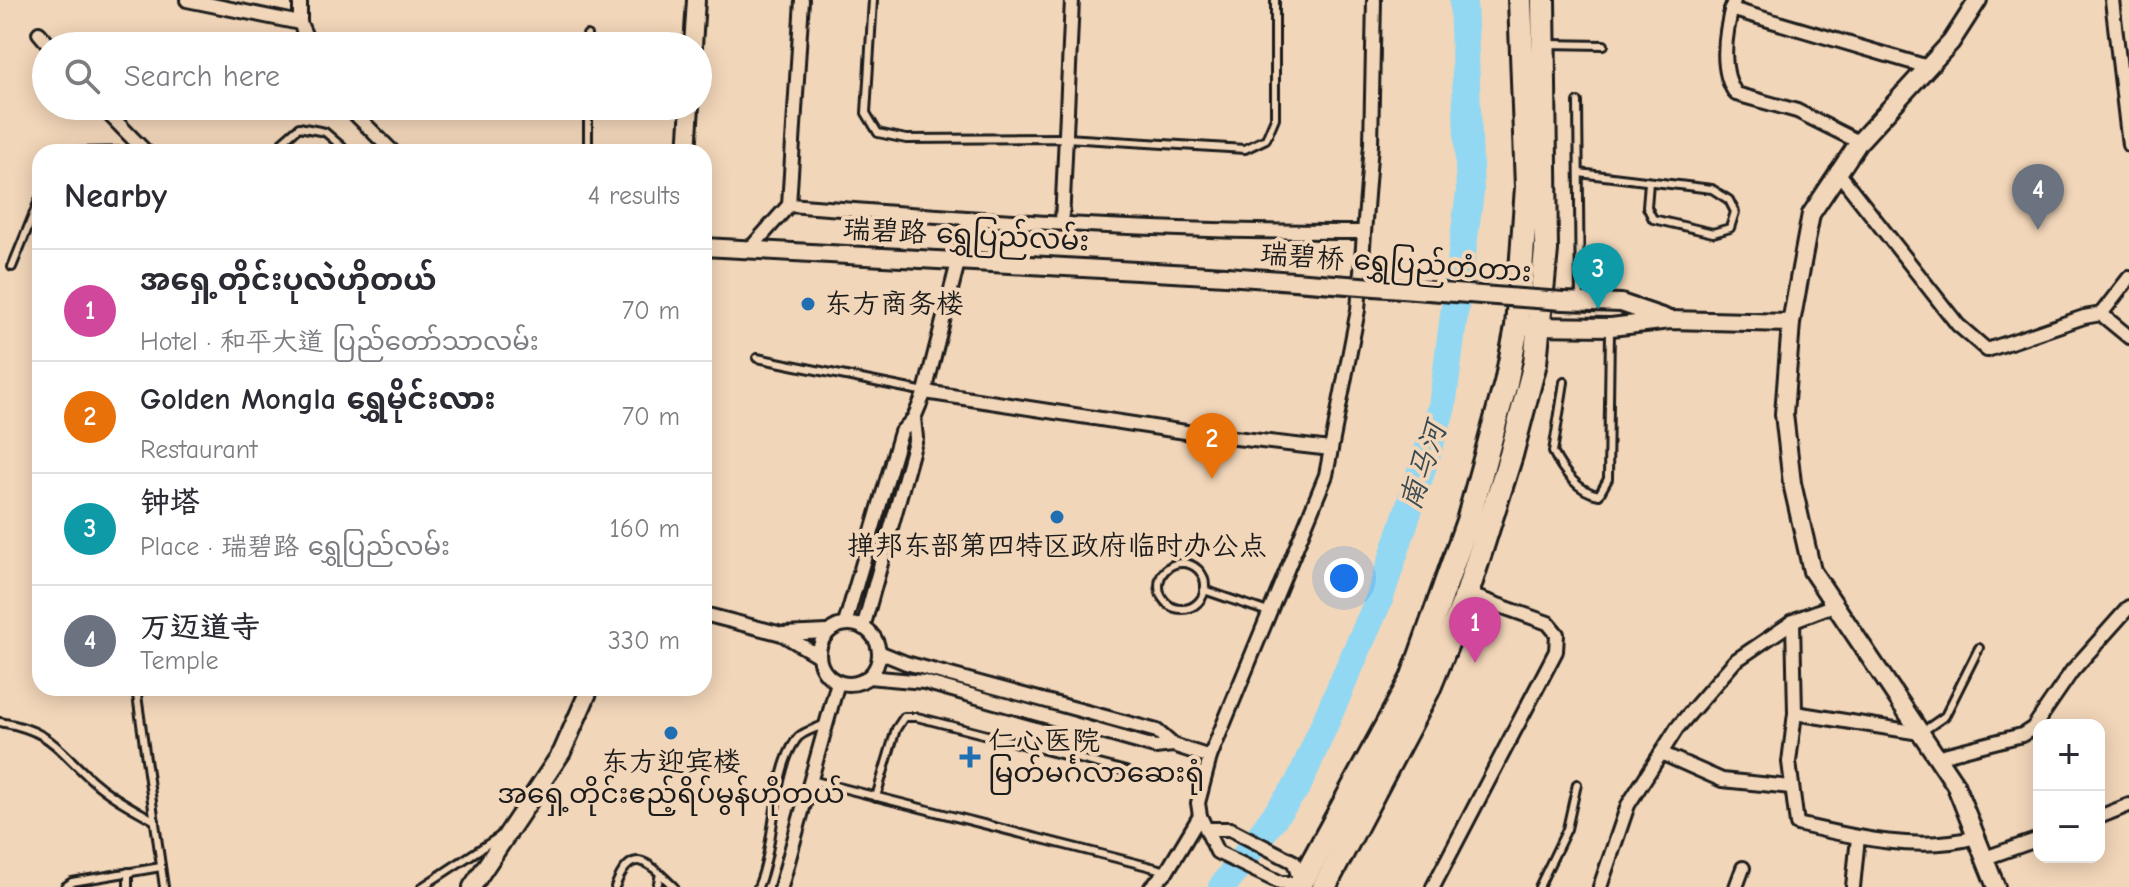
<!DOCTYPE html>
<html lang="en">
<head>
<meta charset="utf-8">
<style>
  :root { --surface:#fff; --page:#f7f7f7; --text:#2b2b33; --muted:#7c7c81; --line:#e1e1e2; --accent:#2563eb }
  body { margin:0; font-family:"Comic Neue","LXGW WenKai TC","Noto Sans Myanmar",sans-serif; background:var(--page); color:var(--text) }
  .controls { position:absolute; right:24px; bottom:24px; display:grid; overflow:hidden; border-radius:16px; box-shadow:0 4px 20px #0003 }
  .controls button { width:72px; height:72px; display:grid; place-items:center; padding:0; border:0; border-bottom:2px solid var(--line); background:var(--surface); color:var(--text); font:40px sans-serif }
  .you { position:absolute; left:1344px; top:578px; width:28px; height:28px; margin:-20px; border:6px solid #fff; border-radius:50%; background:#1a73e8; box-shadow:0 0 0 12px #1a73e833 }
  .badge { display:grid; place-items:center; width:52px; height:52px; border-radius:50%; background:var(--accent); color:#fff; font-size:26px; font-weight:700 }
  .pin { position:absolute; translate:-50% -66px; filter:drop-shadow(0 2px 4px #0008) }
  .pin::after { content:''; position:absolute; top:42px; width:28px; height:24px; background:inherit; clip-path:polygon(0 0,100% 0,50% 100%) }
  .list { margin:0; padding:0; list-style:none }
  h2 { display:flex; justify-content:space-between; align-items:center; height:104px; margin:0; padding:0 32px; font-size:34px }
  h2 small { font-size:26px; font-weight:400; color:var(--muted) }
  .list li { display:grid; grid-template-columns:52px 1fr auto; gap:24px; align-items:center; box-sizing:border-box; height:112px; padding:0 32px; border-top:2px solid var(--line) }
  .list b { display:block; font-size:30px; white-space:nowrap }
  .list p { margin:0; font-size:26px; white-space:nowrap; color:var(--muted) }
  .list em { font-size:26px; font-style:normal; color:var(--muted) }
  .icon { flex:none; width:44px; height:44px; fill:none; stroke:currentColor; stroke-width:2; stroke-linecap:round; stroke-linejoin:round }
  .map { position:relative; flex:none; width:2129px; height:887px; overflow:hidden }
  .search { position:absolute; background:var(--surface); box-shadow:0 4px 20px #0003; left:32px; top:32px; width:680px; height:88px; display:flex; align-items:center; gap:20px; box-sizing:border-box; padding:0 28px; border-radius:44px; color:var(--muted); font-size:30px }
  .panel { position:absolute; background:var(--surface); box-shadow:0 4px 20px #0003; left:32px; top:144px; width:680px; height:552px; border-radius:24px }
  .map>svg:first-child { display:block }
</style>
</head>
<body>
<div class="map">
<svg width="2129" height="887" viewBox="0 0 2129 887">
  <rect width="100%" height="100%" fill="#f2d6b9"/>
  <filter id="ink" filterUnits="userSpaceOnUse"><feTurbulence type="fractalNoise" baseFrequency=".0125" numOctaves="2"/><feDisplacementMap in="SourceGraphic" scale="16" xChannelSelector="R" yChannelSelector="G"/><feConvolveMatrix kernelMatrix="1 2 1 2 8 2 1 2 1" color-interpolation-filters="sRGB"/></filter>
  <g filter="url(#ink)">
    <g fill="none" stroke-linecap="round" stroke-linejoin="round">
      <polyline stroke="#92d8f3" stroke-width="28" points="1222,887 1298,785 1380,597 1442,407 1470,192 1463,0"/>
      <defs>
        <g id="service">
          <polyline points="873,0 866,113 878,133 906,139 1066,138 1245,149 1266,139 1275,118 1275,0"/>
          <polyline points="587,35 587,46"/>
          <polyline points="1547,44 1604,45"/>
          <polyline points="1578,102 1580,301"/>
          <polyline points="588,106 588,152"/>
          <polyline points="69,152 141,151"/>
          <polyline points="281,152 283,141 299,127 325,132 348,152"/>
          <polyline points="1579,173 1712,189 1729,200 1735,212 1730,228 1713,233 1653,219 1647,207 1649,182"/>
          <polyline points="12,267 40,198"/>
          <polyline points="757,358 925,392"/>
          <path d="M1564,382l-11,70c9,18 25,40 46,43l9,-16 2,-149"/>
          <circle cx="1182" cy="586" r="23"/>
          <polyline points="1204,590 1271,613"/>
          <polyline points="136,688 164,887"/>
          <path d="M0,722c52,9 56,26 92,58 19,17 41,28 63,41"/>
          <polyline points="1922,732 1945,716 1979,648"/>
          <polyline points="811,780 1167,871"/>
          <polyline points="876,797 896,729 904,717 917,717 1126,771"/>
          <polyline points="128,872 128,887"/>
          <polyline points="65,887 72,882 161,867"/>
          <polyline points="422,887 500,836"/>
          <path d="M615,887c17,-44 34,-24 59,0"/>
          <polyline points="657,887 660,874"/>
          <path d="M758,887c18,-42 14,-114 38,-147 5,-8 19,-11 27,-15"/>
          <polyline points="1539,887 1567,829 1577,784"/>
        </g>
        <g id="minor">
          <polyline points="187,0 300,23"/>
          <polyline points="300,0 300,23 310,46"/>
          <path d="M1734,0c-8,28 -16,69 2,94l61,17 62,31"/>
          <polyline points="2112,0 2129,145"/>
          <polyline points="1731,9 1928,67"/>
          <polyline points="39,33 50,46"/>
          <polyline points="101,106 146,152"/>
          <polyline points="347,106 393,152"/>
          <polyline points="1837,171 1958,325 1987,350 2084,317 2101,314 2129,337"/>
          <polyline points="789,205 802,0"/>
          <polyline points="1062,223 1072,0"/>
          <path d="M750,249l39,-44c191,15 383,28 574,27"/>
          <polyline points="2101,314 2129,278"/>
          <polyline points="925,392 1192,433 1331,449"/>
          <polyline points="914,418 925,392 969,219"/>
          <polyline points="704,614 782,634"/>
          <path d="M1793,621l2,92 -6,49 8,62c56,13 123,29 179,13"/>
          <polyline points="845,624 901,432 914,418 916,438 863,628"/>
          <circle cx="849" cy="654" r="30"/>
          <polyline points="819,656 782,634 828,632"/>
          <polyline points="868,677 924,682 1155,747 1173,745 1157,731 906,663 879,652"/>
          <polyline points="1795,713 1920,733"/>
          <polyline points="1173,745 1210,757"/>
          <polyline points="1661,753 1722,780 1791,787"/>
          <polyline points="1936,757 2022,735 2033,728 2072,671 2129,607"/>
          <polyline points="2099,817 2129,805"/>
          <polyline points="1209,829 1230,829 1294,862 1300,882"/>
          <polyline points="1985,858 2039,839"/>
          <polyline points="1303,883 1281,883 1217,852 1200,816 1198,803 1210,757 1326,475 1358,310 1371,144 1374,0"/>
          <polyline points="781,887 838,682"/>
          <polyline points="1151,887 1167,871 1200,816"/>
          <polyline points="1433,887 1556,651 1557,634 1548,623 1467,594"/>
          <polyline points="1600,887 1628,805 1677,728 1735,661 1797,619 1834,605"/>
          <polyline points="1736,887 1743,868"/>
          <polyline points="1853,887 1858,837"/>
        </g>
        <g id="tertiary">
          <polyline points="1978,0 1951,42 1859,142 1811,214 1791,323 1784,414 1792,483 1812,571 1955,784 1996,887"/>
          <polyline points="693,46 696,0"/>
          <polyline points="687,152 690,106"/>
          <polyline points="704,247 1226,276"/>
          <polyline points="1563,301 1621,303 1665,318"/>
          <polyline points="1529,326 1611,327 1670,320 1791,323"/>
          <polyline points="472,887 562,752 590,688"/>
        </g>
        <g id="trunk">
          <polyline points="1299,887 1412,679 1468,521 1506,383 1517,327 1527,187 1520,0"/>
          <polyline points="1324,887 1428,690 1467,594 1511,455 1535,363 1546,250 1543,0"/>
        </g>
      </defs>
      <use href="#service" stroke="#1c1c1c" stroke-width="12"/>
      <use href="#minor" stroke="#1c1c1c" stroke-width="18"/>
      <use href="#tertiary" stroke="#1c1c1c" stroke-width="22"/>
      <use href="#trunk" stroke="#1c1c1c" stroke-width="28"/>
      <use href="#service" stroke="#f2d6b9" stroke-width="6"/>
      <use href="#minor" stroke="#f2d6b9" stroke-width="12"/>
      <use href="#tertiary" stroke="#f2d6b9" stroke-width="16"/>
      <use href="#trunk" stroke="#f2d6b9" stroke-width="22"/>
      <defs>
        <polyline id="tertiary-bridge" points="1226,276 1563,301"/>
      </defs>
      <use href="#tertiary-bridge" stroke="#1c1c1c" stroke-width="22" stroke-linecap="butt"/>
      <use href="#tertiary-bridge" stroke="#f2d6b9" stroke-width="16"/>
    </g>
  </g>
  <g fill="#1f6fb2" stroke="#f2d6b9" stroke-width="3">
    <circle cx="808" cy="304" r="8"/>
    <circle cx="1057" cy="517" r="8"/>
    <circle cx="671" cy="733" r="8"/>
    <path d="M966 745h8v8h8v8h-8v8h-8v-8h-8v-8h8z"/>
  </g>
  <g text-anchor="middle" dominant-baseline="central" stroke-width="8" stroke-linejoin="round" paint-order="stroke">
    <g font-size="28" fill="#1c1c1c" stroke="#f2d6b9">
      <text transform="translate(966 235) rotate(3)">瑞碧路 ရွှေပြည်လမ်း</text>
      <text transform="translate(1396 263) rotate(4)">瑞碧桥 ရွှေပြည်တံတား</text>
    </g>
    <g font-size="28" fill="#1c1c1c" stroke="#f2d6b9" text-anchor="start">
      <text x="824" y="304">东方商务楼</text>
      <text x="1057" y="546" text-anchor="middle">掸邦东部第四特区政府临时办公点</text>
      <text x="988" y="741">仁心医院<tspan x="988" dy="32">မြတ်မင်္ဂလာဆေးရုံ</tspan></text>
      <text x="671" y="762" text-anchor="middle">东方迎宾楼<tspan x="671" dy="32">အရှေ့တိုင်းဧည့်ရိပ်မွန်ဟိုတယ်</tspan></text>
    </g>
    <g font-size="30" font-style="italic" fill="#3a4b52" stroke="#f2d6b9">
      <text transform="translate(1423 466) rotate(-72)">南马河</text>
    </g>
  </g>
</svg>
<div class="controls">
<button>+</button>
<button>−</button>
</div>
<div class="you"></div>
<div class="pin badge" style="left:1475px;top:663px;background:#d1479c">1</div>
<div class="pin badge" style="left:1212px;top:479px;background:#e8710a">2</div>
<div class="pin badge" style="left:1598px;top:309px;background:#0f9aa8">3</div>
<div class="pin badge" style="left:2038px;top:230px;background:#6b7280">4</div>
<div class="search"><svg class="icon" aria-label="search" viewBox="0 0 24 24"><circle cx="10" cy="10" r="6"/><path d="M15 15l6 6"/></svg>Search here</div>
<section class="panel">
<h2>Nearby<small>4 results</small></h2>
<ul class="list">
<li><span class="badge" style="background:#d1479c">1</span><div><b>အရှေ့တိုင်းပုလဲဟိုတယ်</b><p>Hotel · 和平大道 ပြည်တော်သာလမ်း</p></div><em>70 m</em></li>
<li><span class="badge" style="background:#e8710a">2</span><div><b>Golden Mongla ရွှေမိုင်းလား</b><p>Restaurant</p></div><em>70 m</em></li>
<li><span class="badge" style="background:#0f9aa8">3</span><div><b>钟塔</b><p>Place · 瑞碧路 ရွှေပြည်လမ်း</p></div><em>160 m</em></li>
<li><span class="badge" style="background:#6b7280">4</span><div><b>万迈道寺</b><p>Temple</p></div><em>330 m</em></li>
</ul>
</section>
</div>
</body>
</html>
